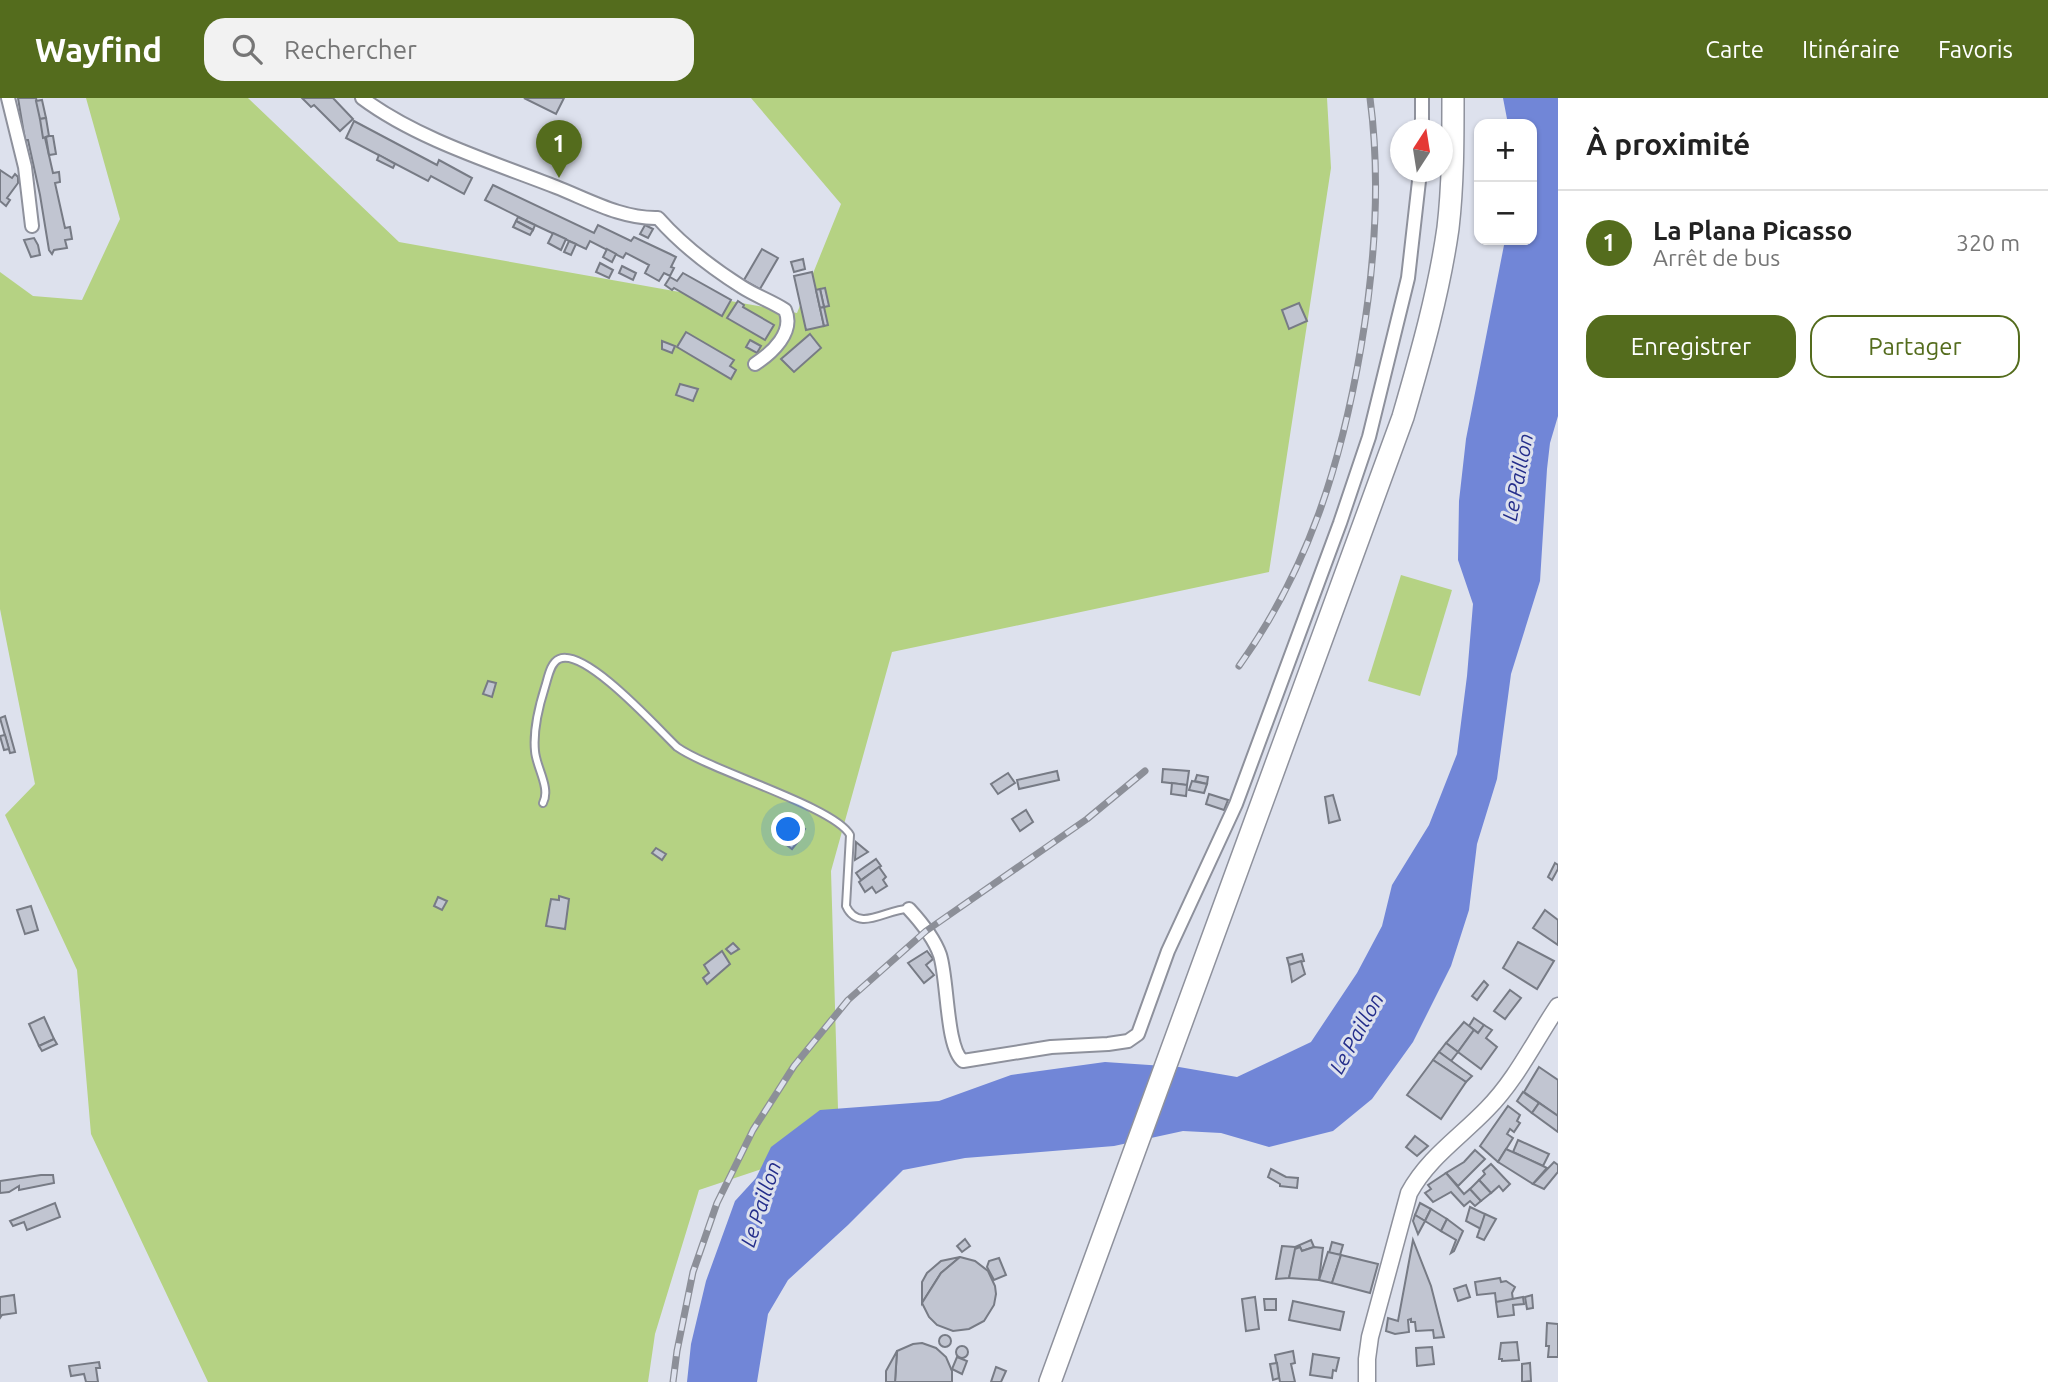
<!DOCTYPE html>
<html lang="fr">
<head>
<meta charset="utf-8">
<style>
  :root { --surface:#fff; --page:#f2f2f2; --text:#222; --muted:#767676; --line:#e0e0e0; --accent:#546c1d }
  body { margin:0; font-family:Ubuntu,sans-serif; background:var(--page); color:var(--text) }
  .controls { position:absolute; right:21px; top:21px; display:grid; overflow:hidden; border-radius:14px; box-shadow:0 2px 5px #0004 }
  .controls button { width:63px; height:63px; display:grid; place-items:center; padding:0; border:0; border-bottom:2px solid var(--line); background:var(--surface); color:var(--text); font:35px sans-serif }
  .compass { position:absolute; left:1390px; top:21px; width:63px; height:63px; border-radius:50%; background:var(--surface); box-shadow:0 2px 5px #0004; rotate:12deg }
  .you { position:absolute; left:789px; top:732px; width:24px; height:24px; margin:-18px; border:5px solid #fff; border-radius:50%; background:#1a73e8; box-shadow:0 0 0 10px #1a73e833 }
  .badge { display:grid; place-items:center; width:46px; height:46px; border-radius:50%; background:var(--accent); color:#fff; font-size:23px; font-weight:700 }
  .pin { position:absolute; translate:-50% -58px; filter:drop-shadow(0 2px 4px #0008) }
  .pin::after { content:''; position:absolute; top:37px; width:24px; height:21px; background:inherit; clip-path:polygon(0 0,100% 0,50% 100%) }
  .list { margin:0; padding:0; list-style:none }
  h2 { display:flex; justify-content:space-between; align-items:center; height:91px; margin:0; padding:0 28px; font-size:30px }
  h2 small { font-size:23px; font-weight:400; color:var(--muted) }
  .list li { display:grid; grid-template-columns:46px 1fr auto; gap:21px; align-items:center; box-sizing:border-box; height:105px; padding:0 28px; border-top:2px solid var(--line) }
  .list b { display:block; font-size:26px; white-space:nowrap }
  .list p { margin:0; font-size:23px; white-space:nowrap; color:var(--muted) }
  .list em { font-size:23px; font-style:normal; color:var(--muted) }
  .actions { display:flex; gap:14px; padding:21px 28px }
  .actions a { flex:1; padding:16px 0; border:2px solid var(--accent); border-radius:21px; text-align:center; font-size:24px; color:var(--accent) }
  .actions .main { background:var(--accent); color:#fff }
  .icon { flex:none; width:38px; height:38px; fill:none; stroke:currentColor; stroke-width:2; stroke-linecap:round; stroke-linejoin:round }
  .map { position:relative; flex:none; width:1558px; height:1284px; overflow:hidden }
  header { display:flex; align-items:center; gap:42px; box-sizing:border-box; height:98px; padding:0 35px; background:var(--accent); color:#fff }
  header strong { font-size:33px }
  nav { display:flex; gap:38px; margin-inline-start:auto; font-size:24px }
  .search { width:490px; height:63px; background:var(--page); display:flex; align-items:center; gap:18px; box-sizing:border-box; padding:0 24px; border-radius:21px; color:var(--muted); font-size:26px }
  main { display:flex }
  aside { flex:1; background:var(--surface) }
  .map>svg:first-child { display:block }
</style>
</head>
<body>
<header>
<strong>Wayfind</strong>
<div class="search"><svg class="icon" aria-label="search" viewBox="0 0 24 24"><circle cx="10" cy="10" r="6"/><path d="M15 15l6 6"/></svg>Rechercher</div>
<nav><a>Carte</a><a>Itinéraire</a><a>Favoris</a></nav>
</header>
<main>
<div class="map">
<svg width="1558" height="1284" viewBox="0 0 1558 1284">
  <rect width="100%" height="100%" fill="#dde1ed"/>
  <g fill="#b5d283">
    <polygon points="86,0 248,0 399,144 797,215 841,106 751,0 1327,0 1331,70 1269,474 892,554 831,773 839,1045 699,1092 655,1236 648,1284 208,1284 91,1036 77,872 5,717 35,686 0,511 0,174 33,198 82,202 120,121"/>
    <polygon points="1401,477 1452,492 1420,598 1368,583"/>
  </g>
  <polygon fill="#7186d7" points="1503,0 1558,0 1558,318 1550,345 1547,371 1540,483 1511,576 1497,681 1477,746 1469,812 1451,868 1413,944 1372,1001 1333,1033 1269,1049 1221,1035 1183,1033 1114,1048 965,1060 903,1072 848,1127 788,1182 768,1216 757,1284 687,1284 691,1246 706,1183 735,1103 756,1080 771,1049 820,1012 939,1003 1011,977 1105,964 1179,969 1237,979 1311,944 1357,875 1382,828 1392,787 1429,727 1457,656 1467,578 1473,506 1458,462 1459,403 1466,341 1505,142 1532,142 1532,26 1508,26"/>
  <g fill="#c1c5d1" stroke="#777b85" stroke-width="2">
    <polygon points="18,0 36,0 53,75 59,74 60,84 55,85 65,130 70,129 72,141 65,142 67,150 54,152 52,156 49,152 40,97 28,42 25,42"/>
    <polygon points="302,0 333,0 353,21 340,33 314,7 311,9"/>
    <polygon points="524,0 564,0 556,16"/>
    <polygon points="42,2 46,20 40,21 36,3"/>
    <polygon points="46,20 49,38 43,40 40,21"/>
    <polygon points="354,23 437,67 439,62 472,80 464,96 431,78 428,83 346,40"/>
    <polygon points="49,38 53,38 56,56 49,57 46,39"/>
    <polygon points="379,57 395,66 393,70 377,62"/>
    <polygon points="0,72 12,80 15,76 18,79 18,85 7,100 10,102 6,108 0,103"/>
    <polygon points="493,87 594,135 598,127 631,143 634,139 670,156 676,159 671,169 674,170 670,178 664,175 659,183 645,175 649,167 626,155 623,160 590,143 586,151 535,127 485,102"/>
    <polygon points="518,119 535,127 533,132 516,123"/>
    <polygon points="516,123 533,132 530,137 513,129"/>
    <polygon points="645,127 653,131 648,140 640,136"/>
    <polygon points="553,135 566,141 561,152 548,145"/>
    <polygon points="34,140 38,147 40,157 31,159 24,142"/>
    <polygon points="569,143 576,146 571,157 564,154"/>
    <polygon points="607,151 616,156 612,164 603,159"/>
    <polygon points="762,151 778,160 760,191 744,182"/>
    <polygon points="803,161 805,171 794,174 791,164"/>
    <polygon points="600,165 613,172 609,180 596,174"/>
    <polygon points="622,168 636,175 633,182 619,175"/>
    <polygon points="812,174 824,228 806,232 794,178"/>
    <polygon points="683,175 731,202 722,218 674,190 672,192 665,187 670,179 677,183"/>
    <polygon points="825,190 829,208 824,209 820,191"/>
    <polygon points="820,191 824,209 820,210 816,192"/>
    <polygon points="738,203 744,207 743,209 774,227 765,242 727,220"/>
    <polygon points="1299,205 1307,223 1289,231 1282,212"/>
    <polygon points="824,209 828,227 824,228 820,210"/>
    <polygon points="686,234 734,262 730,268 736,272 731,281 677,249"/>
    <polygon points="810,236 821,250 794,274 781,261"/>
    <polygon points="750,242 761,248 757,255 746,249"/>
    <polygon points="662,243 675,248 672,255 662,251"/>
    <polygon points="680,286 698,291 693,303 676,297"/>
    <polygon points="488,583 496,585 492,599 483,596"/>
    <polygon points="5,618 15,654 10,655 0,620"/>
    <polygon points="5,637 9,651 4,652 0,638"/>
    <polygon points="1163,671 1189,673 1187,687 1162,684"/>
    <polygon points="1057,673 1059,682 1019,691 1017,682"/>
    <polygon points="1008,675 1015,685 998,696 991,686"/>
    <polygon points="1197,677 1208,679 1207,686 1195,683"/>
    <polygon points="1192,683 1207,686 1204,695 1189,692"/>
    <polygon points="1172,685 1187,687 1186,698 1171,696"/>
    <polygon points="1209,696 1228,702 1224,712 1206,706"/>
    <polygon points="1333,697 1340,722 1329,725 1325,699"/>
    <polygon points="1026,712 1033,724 1020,733 1012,721"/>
    <polygon points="794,723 805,731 800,738 789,730"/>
    <polygon points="789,730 801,740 792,751 780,742"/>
    <polygon points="856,744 868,754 855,762"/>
    <polygon points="656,750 666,756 662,762 652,755"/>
    <polygon points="876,761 881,768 861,782 856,775"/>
    <polygon points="1555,765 1558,767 1558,771 1552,782 1548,779"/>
    <polygon points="879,769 886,779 883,782 887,788 876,795 872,789 865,794 859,784"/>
    <polygon points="559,798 569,801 565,831 546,828 551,801 559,802"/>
    <polygon points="438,799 447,803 442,812 434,808"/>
    <polygon points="31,808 38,832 25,836 17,812"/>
    <polygon points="1545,812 1558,822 1558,847 1533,830"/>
    <polygon points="1518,844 1554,863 1537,891 1503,870"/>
    <polygon points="733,845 739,851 731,856 726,851"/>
    <polygon points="722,853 730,866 707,886 703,880 709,875 704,867"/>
    <polygon points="927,853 933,861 926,867 934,877 924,885 908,865"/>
    <polygon points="1302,856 1304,863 1289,867 1287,860"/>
    <polygon points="1301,863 1305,876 1292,884 1289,867"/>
    <polygon points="1484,883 1488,887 1477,902 1472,898"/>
    <polygon points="1510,892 1521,900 1505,921 1494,913"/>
    <polygon points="44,919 54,941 39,948 29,926"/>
    <polygon points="1474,920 1484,927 1478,935 1469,928"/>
    <polygon points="1464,924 1474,932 1458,954 1446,945"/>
    <polygon points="1484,927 1492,932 1486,940 1497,949 1481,971 1458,954 1474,932 1478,935"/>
    <polygon points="54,941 57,946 42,953 39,948"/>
    <polygon points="1446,945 1458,954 1451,963 1439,954"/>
    <polygon points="1439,954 1472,978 1466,984 1433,962"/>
    <polygon points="1433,962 1466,984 1441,1021 1407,997"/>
    <polygon points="1539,969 1558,982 1558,1018 1524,994"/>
    <polygon points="1523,994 1539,1005 1532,1015 1517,1003"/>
    <polygon points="1539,1005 1558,1018 1558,1034 1532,1015"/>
    <polygon points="1508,1008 1520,1017 1517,1023 1520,1025 1514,1034 1510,1031 1507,1036 1513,1040 1498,1064 1480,1048"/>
    <polygon points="1415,1038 1428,1048 1417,1058 1406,1049"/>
    <polygon points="1518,1042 1549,1056 1543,1068 1513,1054"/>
    <polygon points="1506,1051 1543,1068 1547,1070 1533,1086 1498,1064"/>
    <polygon points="1475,1052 1485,1061 1458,1088 1446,1075 1464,1064"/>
    <polygon points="1554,1064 1558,1067 1558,1074 1544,1091 1533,1086"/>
    <polygon points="1491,1066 1510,1086 1503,1093 1499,1088 1491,1095 1479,1082 1485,1076 1483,1073"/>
    <polygon points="1271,1071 1286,1079 1298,1080 1297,1090 1280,1088 1280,1086 1268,1079"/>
    <polygon points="1446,1075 1464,1096 1470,1091 1481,1103 1475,1108 1470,1103 1464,1108 1451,1094 1433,1104 1425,1095 1431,1091 1428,1087"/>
    <polygon points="41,1077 53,1077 54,1085 19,1092 19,1088 9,1094 0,1095 0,1083"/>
    <polygon points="1479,1082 1491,1095 1481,1103 1470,1091"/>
    <polygon points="55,1105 60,1119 27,1132 24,1124 13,1128 10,1123"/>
    <polygon points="1420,1105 1431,1111 1425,1123 1415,1117"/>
    <polygon points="1470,1109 1485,1116 1481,1131 1466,1123"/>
    <polygon points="1431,1111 1447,1121 1441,1133 1425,1123"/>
    <polygon points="1485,1116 1496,1121 1484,1142 1477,1139"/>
    <polygon points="1415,1117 1425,1123 1418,1136 1413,1123"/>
    <polygon points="1447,1121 1463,1133 1454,1153 1451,1155 1456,1142 1441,1133"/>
    <polygon points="965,1141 970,1148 962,1154 957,1148"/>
    <polygon points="1311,1142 1314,1149 1302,1153 1300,1149 1296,1151 1295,1149"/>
    <polygon points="1413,1142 1431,1188 1444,1239 1434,1240 1433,1232 1416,1233 1415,1224 1411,1224 1411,1221 1408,1222 1409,1234 1395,1236 1386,1233 1388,1220 1398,1223"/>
    <polygon points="1332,1144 1343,1147 1340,1157 1329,1155"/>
    <polygon points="1282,1148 1295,1149 1296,1151 1289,1180 1276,1181"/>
    <polygon points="1300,1149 1302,1153 1314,1149 1323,1150 1319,1182 1289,1180 1295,1151"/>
    <polygon points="1328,1154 1341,1157 1332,1185 1319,1182"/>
    <polygon points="1341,1157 1378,1166 1370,1195 1332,1185"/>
    <polygon points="960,1159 941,1175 922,1205 922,1184 927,1175 941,1163"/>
    <polygon points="960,1159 975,1163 988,1173 995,1188 996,1196 994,1207 984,1223 969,1231 953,1233 937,1227 929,1219 922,1205 941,1175"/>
    <polygon points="999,1160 1006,1177 994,1182 987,1169 989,1163"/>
    <polygon points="1500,1180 1501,1184 1506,1183 1515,1189 1512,1195 1513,1202 1496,1204 1495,1195 1477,1197 1475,1184"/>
    <polygon points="1466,1187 1470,1199 1458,1203 1454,1191"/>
    <polygon points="14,1197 16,1215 2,1217 0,1220 0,1199"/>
    <polygon points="1532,1197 1533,1210 1527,1211 1525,1199"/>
    <polygon points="1255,1199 1259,1231 1246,1233 1242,1201"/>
    <polygon points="1523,1199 1524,1206 1513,1207 1514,1217 1498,1219 1496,1204"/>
    <polygon points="1264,1201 1276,1201 1276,1212 1265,1212"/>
    <polygon points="1293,1203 1344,1214 1340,1232 1289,1222"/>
    <polygon points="1547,1225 1558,1226 1558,1259 1548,1259 1549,1248 1546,1248"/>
    <circle cx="945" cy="1243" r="6"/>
    <polygon points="1517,1244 1519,1262 1502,1263 1502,1261 1499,1261 1501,1245"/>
    <polygon points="922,1245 936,1250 946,1259 952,1273 952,1284 895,1284 897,1253 913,1246"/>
    <circle cx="962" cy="1254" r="6"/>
    <polygon points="1432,1249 1434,1266 1417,1268 1416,1250"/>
    <polygon points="897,1253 895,1284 886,1284 886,1273"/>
    <polygon points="1293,1253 1295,1265 1291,1266 1295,1284 1280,1284 1275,1257"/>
    <polygon points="1313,1256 1339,1260 1336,1273 1333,1272 1332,1280 1310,1277"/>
    <polygon points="957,1259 967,1263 962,1276 952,1271"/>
    <polygon points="99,1264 100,1270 96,1270 98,1284 86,1284 84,1276 71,1278 69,1268"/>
    <polygon points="1277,1265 1279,1280 1273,1282 1270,1266"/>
    <polygon points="1530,1265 1531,1283 1522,1284 1522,1266"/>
    <polygon points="996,1269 1006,1273 1001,1284 991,1284"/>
  </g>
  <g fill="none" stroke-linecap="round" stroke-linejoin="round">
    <defs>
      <path id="service" d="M543,705c8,-15 -7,-36 -8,-52 -2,-20 4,-45 10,-64 3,-9 5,-24 14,-28 26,-12 99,70 118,88 34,24 158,60 173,88l-4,71c13,28 41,2 63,3"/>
      <g id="minor">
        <polyline points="8,0 25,69 32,128"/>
        <path d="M362,0c55,41 130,64 194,89 33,13 66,32 102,31 23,26 54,50 84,69 14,9 29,14 43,23 10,22 -13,43 -30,54"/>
        <polyline points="1422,32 1422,0"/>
        <path d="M909,811c12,13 25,29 31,46 8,25 6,93 23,106l88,-14 57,-3 20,-3 10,-7 30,-83 68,-147 104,-281 29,-86 39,-159 12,-106"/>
      </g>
      <path id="tertiary" d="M1367,1284v-23l3,-22 39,-144c19,-35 50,-55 78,-84 29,-29 48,-69 71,-103"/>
      <path id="primary" d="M1050,1284l353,-965c18,-62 36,-125 45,-189 5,-43 5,-87 5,-130"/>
    </defs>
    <use href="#service" stroke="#8e919c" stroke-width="10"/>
    <use href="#minor" stroke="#8e919c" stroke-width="16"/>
    <use href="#tertiary" stroke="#8e919c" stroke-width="19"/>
    <use href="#primary" stroke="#8e919c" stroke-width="24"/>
    <use href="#service" stroke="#fff" stroke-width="6"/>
    <use href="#minor" stroke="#fff" stroke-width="12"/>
    <use href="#tertiary" stroke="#fff" stroke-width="16"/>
    <use href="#primary" stroke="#fff" stroke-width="21"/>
    <defs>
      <g id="rail">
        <path d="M1239,568c70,-98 102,-202 122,-319 14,-83 20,-166 9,-249"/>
        <polyline points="673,1284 677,1253 693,1174 717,1105 753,1032 794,968 848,902 926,833 1087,721 1145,673"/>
      </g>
    </defs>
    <use href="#rail" stroke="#8c8f98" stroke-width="7"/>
    <use href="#rail" stroke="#dde1ed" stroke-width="4.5" stroke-dasharray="13" stroke-linecap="butt"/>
  </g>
  <g text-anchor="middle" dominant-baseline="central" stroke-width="6" stroke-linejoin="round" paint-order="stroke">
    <g font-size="21" font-style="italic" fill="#242e8b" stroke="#dde1ed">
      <text transform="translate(1517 379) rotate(-79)">Le Paillon</text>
      <text transform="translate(1356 935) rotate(-61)">Le Paillon</text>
      <text transform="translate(760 1106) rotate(-72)">Le Paillon</text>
    </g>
  </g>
</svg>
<div class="controls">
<button>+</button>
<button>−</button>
</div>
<svg class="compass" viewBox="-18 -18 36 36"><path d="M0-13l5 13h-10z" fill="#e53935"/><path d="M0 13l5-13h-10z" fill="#767676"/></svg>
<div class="you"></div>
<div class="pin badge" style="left:559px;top:80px">1</div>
</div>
<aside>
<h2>À proximité<small></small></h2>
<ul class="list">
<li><span class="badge">1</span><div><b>La Plana Picasso</b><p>Arrêt de bus</p></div><em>320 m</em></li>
</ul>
<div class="actions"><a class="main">Enregistrer</a><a>Partager</a></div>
</aside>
</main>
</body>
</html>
